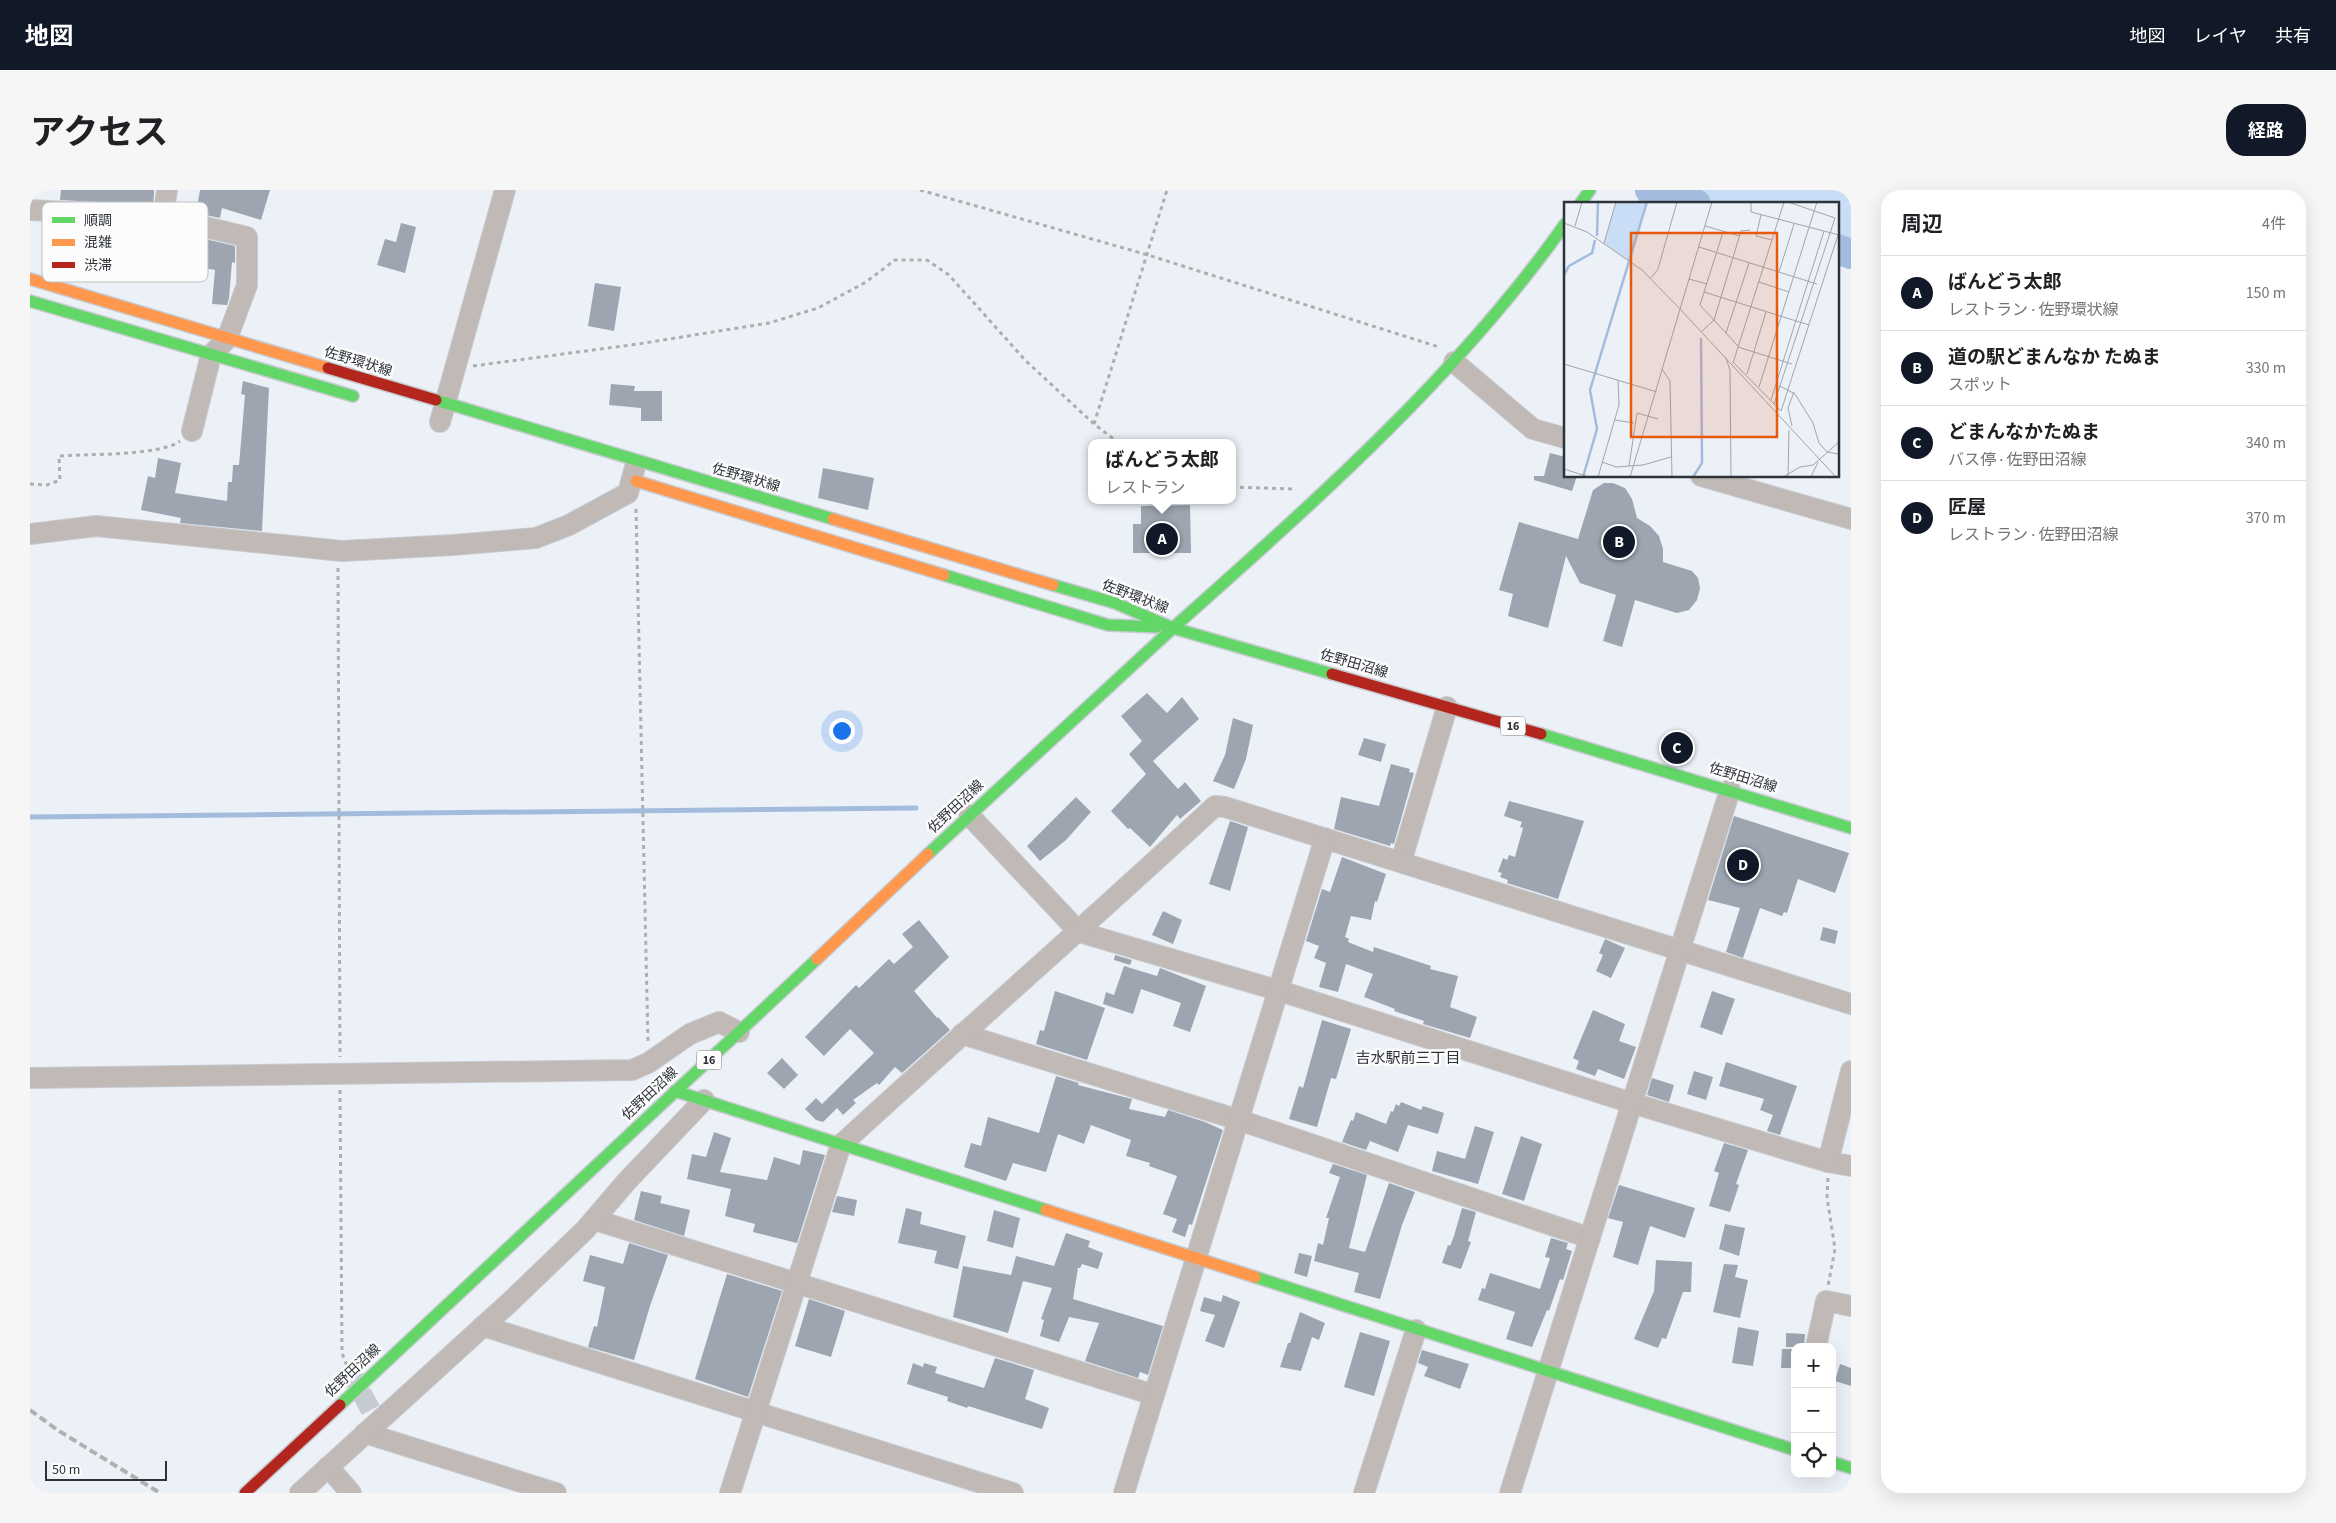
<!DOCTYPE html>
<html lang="ja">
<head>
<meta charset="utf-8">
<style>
  :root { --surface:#fff; --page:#f6f6f6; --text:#202124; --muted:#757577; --line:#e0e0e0; --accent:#111827 }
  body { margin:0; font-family:"Source Sans 3","Noto Sans JP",sans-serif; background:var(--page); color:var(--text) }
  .controls { position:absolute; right:15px; bottom:15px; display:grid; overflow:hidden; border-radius:10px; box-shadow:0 5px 20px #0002 }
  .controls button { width:45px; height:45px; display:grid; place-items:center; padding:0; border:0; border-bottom:1px solid var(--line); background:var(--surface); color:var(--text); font:25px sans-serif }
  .scale { position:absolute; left:15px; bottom:12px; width:122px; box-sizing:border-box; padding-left:5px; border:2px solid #2e3339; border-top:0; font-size:14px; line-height:18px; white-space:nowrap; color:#2e3339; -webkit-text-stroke:4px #fcfcfc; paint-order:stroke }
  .you { position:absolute; left:811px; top:540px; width:18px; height:18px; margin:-12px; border:4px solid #fff; border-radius:50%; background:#1a73e8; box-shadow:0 0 0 8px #1a73e833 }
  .badge { display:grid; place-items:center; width:32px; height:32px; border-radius:50%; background:var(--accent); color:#fff; font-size:16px; font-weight:700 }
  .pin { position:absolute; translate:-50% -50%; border:2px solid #fff; box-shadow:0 1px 5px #0006 }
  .popup { position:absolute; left:1058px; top:249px; width:148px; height:65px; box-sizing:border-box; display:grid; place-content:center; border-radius:10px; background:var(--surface); filter:drop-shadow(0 1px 4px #0005); font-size:16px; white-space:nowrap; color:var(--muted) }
  .popup b { font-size:19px; color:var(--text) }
  .popup::after { content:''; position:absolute; left:50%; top:100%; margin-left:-10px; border:10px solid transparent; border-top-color:var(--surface) }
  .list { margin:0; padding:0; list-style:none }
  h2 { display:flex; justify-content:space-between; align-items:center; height:65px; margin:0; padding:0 20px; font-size:21px }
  h2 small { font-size:16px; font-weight:400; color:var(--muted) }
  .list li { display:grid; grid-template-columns:32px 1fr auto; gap:15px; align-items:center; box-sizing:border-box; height:75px; padding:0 20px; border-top:1px solid var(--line) }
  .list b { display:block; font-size:19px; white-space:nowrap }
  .list p { margin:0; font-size:16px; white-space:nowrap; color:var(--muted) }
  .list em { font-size:16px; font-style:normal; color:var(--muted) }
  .icon { flex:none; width:28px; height:28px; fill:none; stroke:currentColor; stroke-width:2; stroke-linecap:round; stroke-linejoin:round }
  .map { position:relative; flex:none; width:1821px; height:1303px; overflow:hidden; border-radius:20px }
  header { display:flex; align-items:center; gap:30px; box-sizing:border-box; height:70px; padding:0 25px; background:var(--accent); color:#fff }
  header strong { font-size:24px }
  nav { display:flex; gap:28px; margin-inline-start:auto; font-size:18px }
  .intro { display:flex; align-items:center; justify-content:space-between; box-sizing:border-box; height:120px; padding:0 30px }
  h1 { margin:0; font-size:35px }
  .button { padding:12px 22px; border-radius:20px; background:var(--accent); color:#fff; font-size:18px; font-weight:700 }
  main { display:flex; gap:30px; padding:0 30px }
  aside { flex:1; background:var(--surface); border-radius:20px; box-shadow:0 5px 20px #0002 }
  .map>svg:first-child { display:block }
</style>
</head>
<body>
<header>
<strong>地図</strong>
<nav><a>地図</a><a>レイヤ</a><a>共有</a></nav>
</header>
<div class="intro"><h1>アクセス</h1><a class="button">経路</a></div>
<main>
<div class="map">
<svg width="1821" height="1303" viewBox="0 0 1821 1303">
  <rect width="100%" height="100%" fill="#ecf1f8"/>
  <polygon fill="#c9ddf6" points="1647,0 1821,0 1821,61 1807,57 1807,14 1683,14"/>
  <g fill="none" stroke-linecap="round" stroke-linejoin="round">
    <polyline stroke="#a3bcdd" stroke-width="5" points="0,627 886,618"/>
    <g stroke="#a3bcdd" stroke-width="30">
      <polyline points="1620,0 1666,14"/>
      <polyline points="1807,59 1821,64"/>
    </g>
  </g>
  <g fill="#9da5b0">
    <polygon points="31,0 124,0 124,4 123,15 30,10"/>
    <polygon points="170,0 240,0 231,30 192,18 190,28 166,23"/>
    <polygon points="371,33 386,37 375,83 347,75 355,49 366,52"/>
    <polygon points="73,44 100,46 128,53 121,86 104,82 107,72 72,70"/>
    <polygon points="158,45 205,56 205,73 202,72 199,108 197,115 182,114 185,80 152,74"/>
    <polygon points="565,93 591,97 584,141 558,136"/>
    <polygon points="213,191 239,198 232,341 150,333 151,328 111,320 118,286 125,288 128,268 151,273 145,303 197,311 198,292 202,292 203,275 209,275 215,205 211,204"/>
    <polygon points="581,194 605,196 604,201 632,201 632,231 611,231 611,218 579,215"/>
    <polygon points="1520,263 1535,267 1535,286 1547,286 1542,301 1504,290 1504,286 1514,286"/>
    <polygon points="793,278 844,288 838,320 788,308"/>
    <polygon points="1574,293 1583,293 1595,298 1602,309 1607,328 1620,336 1629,346 1633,359 1633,372 1662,381 1668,388 1670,398 1667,410 1659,420 1647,423 1605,410 1592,457 1573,451 1586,405 1550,393 1536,366 1518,438 1478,426 1483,404 1469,400 1489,332 1548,349 1563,300"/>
    <polygon points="1160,315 1161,363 1103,363 1103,334 1111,334 1111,316"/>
    <polygon points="1117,503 1137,523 1152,507 1169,529 1123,571 1148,599 1155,592 1171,611 1150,629 1147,625 1120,657 1100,638 1098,639 1081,621 1116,584 1099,564 1112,551 1091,526"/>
    <polygon points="1203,528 1223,535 1216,569 1204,599 1183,591 1195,565"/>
    <polygon points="1334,548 1356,554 1351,572 1328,565"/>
    <polygon points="1361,574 1380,579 1379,582 1384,583 1364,654 1361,653 1360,656 1304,639 1311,607 1349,616"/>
    <polygon points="1046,607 1061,622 1036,650 1010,671 997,656"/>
    <polygon points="1479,611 1554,631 1528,709 1477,693 1478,690 1470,687 1472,683 1468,682 1473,668 1477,670 1479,665 1485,667 1493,638 1490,637 1492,632 1474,626"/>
    <polygon points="1704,626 1819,663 1805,703 1768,689 1757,723 1754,722 1752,726 1730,718 1713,768 1696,762 1710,718 1678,710"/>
    <polygon points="1200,631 1218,637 1200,701 1179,694"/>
    <polygon points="1312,667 1356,684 1347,712 1345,711 1341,730 1321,726 1315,747 1319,749 1318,752 1343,762 1344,757 1401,776 1400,779 1428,786 1420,817 1447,827 1440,848 1393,834 1394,831 1364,821 1365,819 1334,807 1343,784 1316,774 1308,802 1289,797 1296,773 1284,768 1289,756 1276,751 1292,699 1300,702"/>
    <polygon points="1133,721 1152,730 1143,754 1122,745"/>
    <polygon points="889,730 919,767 884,801 907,828 908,827 920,840 872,883 865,877 849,895 847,893 823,910 826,913 813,925 807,918 793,932 786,930 775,919 786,908 792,914 844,863 820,839 794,866 775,847 826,795 829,798 859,769 864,774 883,757 872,744"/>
    <polygon points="1793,737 1808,741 1805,754 1790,750"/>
    <polygon points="1575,749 1595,758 1581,788 1566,781 1573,765 1569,763"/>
    <polygon points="1085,765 1102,770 1100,775 1084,770"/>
    <polygon points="1094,776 1127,786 1130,778 1176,796 1160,842 1143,836 1151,813 1111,799 1103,824 1073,814 1076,802 1084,805"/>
    <polygon points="1025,801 1075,818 1057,870 1006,854 1010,840 1014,841"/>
    <polygon points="1682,801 1705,809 1692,845 1670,837"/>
    <polygon points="1563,820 1595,834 1589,851 1606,857 1594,889 1568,879 1565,886 1546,879 1549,871 1543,868"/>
    <polygon points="1292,830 1321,839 1306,889 1301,888 1287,937 1259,929 1269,896 1273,898"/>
    <polygon points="752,868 768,885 754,899 737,883"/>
    <polygon points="1696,872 1767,896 1750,945 1737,941 1743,925 1730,920 1734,909 1689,896"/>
    <polygon points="1664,881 1683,887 1676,910 1657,904"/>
    <polygon points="1026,886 1049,893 1048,895 1102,909 1099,919 1135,927 1138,920 1175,932 1193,940 1162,1035 1159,1034 1155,1047 1142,1042 1147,1029 1133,1024 1147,986 1119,976 1120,973 1096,966 1101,950 1061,935 1054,954 1028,944 1016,982 983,973 976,991 934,977 941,953 951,956 958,927 1009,943"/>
    <polygon points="1622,888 1644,895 1639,912 1617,905"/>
    <polygon points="1371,912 1391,920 1393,916 1414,923 1408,944 1378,935 1368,962 1340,951 1336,960 1312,952 1321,930 1323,931 1326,922 1356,934 1361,921 1363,922 1366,914 1369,916"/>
    <polygon points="1445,936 1464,942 1448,994 1402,981 1407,961 1435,969"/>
    <polygon points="684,942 701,948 690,982 737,990 744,967 770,975 773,960 795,965 767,1053 723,1042 725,1034 695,1026 701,999 657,989 662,964 676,967"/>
    <polygon points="1491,946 1512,954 1494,1011 1472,1004"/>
    <polygon points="1694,953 1718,960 1706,994 1709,995 1700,1022 1679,1016 1689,983 1684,981"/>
    <polygon points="1303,974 1337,985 1319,1058 1335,1062 1359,993 1385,1002 1372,1035 1350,1109 1324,1102 1329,1083 1284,1071 1288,1053 1293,1055 1299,1028 1296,1028 1310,987 1299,983"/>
    <polygon points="1589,995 1665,1018 1655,1048 1620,1036 1608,1075 1583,1067 1593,1032 1578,1028"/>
    <polygon points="611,1001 632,1006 630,1013 660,1020 654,1046 604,1030"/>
    <polygon points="807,1006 827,1010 824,1026 802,1022"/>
    <polygon points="876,1018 892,1022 890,1034 936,1046 928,1079 904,1073 907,1061 868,1053"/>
    <polygon points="1432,1018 1446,1022 1438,1051 1441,1052 1431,1079 1412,1073 1418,1055 1420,1056 1424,1046"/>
    <polygon points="964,1020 990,1028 983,1058 957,1051"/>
    <polygon points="1695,1034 1715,1038 1709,1066 1689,1059"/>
    <polygon points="1036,1043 1060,1051 1058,1057 1073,1063 1068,1079 1052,1074 1050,1078 1048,1078 1043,1109 1133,1136 1118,1185 1110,1182 1108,1188 1055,1171 1069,1133 1039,1127 1029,1152 1010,1146 1014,1130 1011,1129 1022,1098 993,1091 978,1143 923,1127 933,1076 981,1085 986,1066 1024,1076"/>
    <polygon points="1521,1048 1538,1053 1536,1059 1542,1061 1533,1090 1530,1089 1519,1121 1517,1120 1502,1157 1476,1149 1485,1122 1448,1110 1452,1098 1455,1099 1460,1083 1510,1099 1520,1068 1515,1067"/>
    <polygon points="599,1053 638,1065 620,1116 604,1170 558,1157 564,1136 567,1137 575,1097 553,1091 560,1065 593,1074"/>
    <polygon points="1269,1063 1282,1066 1277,1087 1264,1083"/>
    <polygon points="1626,1070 1662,1072 1661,1102 1653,1102 1636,1149 1632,1148 1628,1158 1604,1149 1624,1101"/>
    <polygon points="1694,1074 1708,1075 1705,1087 1718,1090 1710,1128 1683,1122"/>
    <polygon points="697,1084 752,1101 718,1207 665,1189"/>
    <polygon points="1193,1105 1210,1112 1194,1158 1175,1151 1185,1125 1170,1121 1174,1107 1191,1112"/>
    <polygon points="779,1109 815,1121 801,1167 765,1156"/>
    <polygon points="1270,1122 1295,1133 1289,1150 1282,1147 1271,1181 1250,1177 1258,1153 1260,1153"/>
    <polygon points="1708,1137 1729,1141 1723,1176 1702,1173"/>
    <polygon points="1330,1142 1360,1151 1344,1206 1314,1197"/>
    <polygon points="1756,1143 1775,1144 1774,1157 1756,1157"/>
    <polygon points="1752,1159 1765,1159 1765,1178 1751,1178"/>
    <polygon points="1392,1160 1439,1174 1430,1199 1394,1186 1398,1177 1388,1173"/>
    <polygon points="965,1168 1004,1180 995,1209 1019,1218 1012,1239 938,1216 937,1218 917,1211 918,1207 877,1194 883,1173 893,1177 894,1173 907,1177 905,1183 954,1198"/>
    <polygon points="1810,1174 1821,1178 1821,1196 1805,1191"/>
  </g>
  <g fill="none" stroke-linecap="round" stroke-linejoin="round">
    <polyline stroke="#c6cbd2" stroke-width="20" stroke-dasharray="20 10" stroke-linecap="butt" points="317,1176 344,1226"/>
    <defs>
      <g id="street">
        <polyline points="0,20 133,27 217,47 217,95 197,149 181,165 162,241"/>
        <polyline points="133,27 137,0"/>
        <polyline points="1424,172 1503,239 1535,248"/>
        <polyline points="410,232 475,0"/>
        <polyline points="1671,286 1821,329"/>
        <polyline points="0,344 66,336 312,361 423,355 506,348 539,335 598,303 605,277"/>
        <polyline points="939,625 1049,742 1250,801 1602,913 1798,972 1821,976"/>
        <polyline points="1371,672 1417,517"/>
        <polyline points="932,844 1209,930 1560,1048"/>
        <polyline points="0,888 602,880 618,873 660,844 689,832 709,842"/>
        <path d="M812,954c124,-114 250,-224 373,-338l10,1 626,197"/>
        <polyline points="1798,972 1821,881"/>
        <polyline points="565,1030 1124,1205"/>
        <polyline points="453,1136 983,1303"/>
        <polyline points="1786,1157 1796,1111 1821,1116"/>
        <polyline points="335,1243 526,1303"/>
        <polyline points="298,1277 321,1303"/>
        <polyline points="270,1303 480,1112 555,1040 597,991 674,910"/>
        <polyline points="700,1303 811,954"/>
        <polyline points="1094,1303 1295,648"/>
        <polyline points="1334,1303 1386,1140"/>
        <polyline points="1480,1303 1700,600"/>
      </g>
      <g id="fast">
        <polyline points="1550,14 1560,0"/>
        <polyline points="0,111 323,206"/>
        <polyline points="406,210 803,329"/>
        <polyline points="914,385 1078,435 1127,437"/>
        <polyline points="1023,395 1085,413 1143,438"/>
        <path d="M1143,438c140,-125 283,-250 392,-404"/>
        <polyline points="1511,544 1821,638"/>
        <polyline points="898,664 1143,438 1302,484"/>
        <polyline points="645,901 1016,1020"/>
        <polyline points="1225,1087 1765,1260"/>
        <polyline points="310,1215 787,769"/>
        <polyline points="1802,1272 1821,1278"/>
      </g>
      <g id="slow">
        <polyline points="0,89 298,178"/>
        <polyline points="606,291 914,385"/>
        <polyline points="803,329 1023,395"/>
        <polyline points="787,769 898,664"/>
        <polyline points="1016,1020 1225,1087"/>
      </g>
      <g id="jam">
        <polyline points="298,178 406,210"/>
        <polyline points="1302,484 1511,544"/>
        <polyline points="215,1303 310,1215"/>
      </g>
    </defs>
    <use href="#street" stroke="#c7cbd1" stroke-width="22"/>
    <use href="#fast" stroke="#c7cbd1" stroke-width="14"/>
    <use href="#slow" stroke="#c7cbd1" stroke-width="14"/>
    <use href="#jam" stroke="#c7cbd1" stroke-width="14"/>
    <g stroke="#b0aead" stroke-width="3" stroke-dasharray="4 4" stroke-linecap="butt">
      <polyline points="890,0 1118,65 1409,157"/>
      <polyline points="443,176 608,154 739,133 788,118 836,92 865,70 897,70 919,85 995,170 1064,234 1089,253"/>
      <polyline points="1064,234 1137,0"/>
      <path d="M0,294l17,1 13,-5 -1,-24c26,-2 102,0 121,-15"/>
      <polyline points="1202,297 1264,299"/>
      <polyline points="606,319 618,852"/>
      <polyline points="308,378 310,867"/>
      <polyline points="310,900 312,1163 317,1176"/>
      <polyline points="1798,988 1797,1007 1805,1059 1798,1096"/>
    </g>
    <use href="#street" stroke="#c0b9b6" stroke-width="20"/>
    <use href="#fast" stroke="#63d668" stroke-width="11"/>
    <use href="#slow" stroke="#ff974d" stroke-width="11"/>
    <use href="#jam" stroke="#b3261e" stroke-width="11"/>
    <polyline stroke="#b0b0b1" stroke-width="4" stroke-dasharray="8 4" stroke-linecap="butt" points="0,1220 29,1241 130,1303"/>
  </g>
  <g text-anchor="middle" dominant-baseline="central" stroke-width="5" stroke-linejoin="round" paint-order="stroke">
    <g fill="#fcfcfc" stroke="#6c6f74" stroke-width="1">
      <rect x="1470.5" y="526.5" width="25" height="19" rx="4"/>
      <rect x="666.5" y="860.5" width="25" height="19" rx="4"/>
    </g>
    <g font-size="12" font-weight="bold" fill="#2e3339">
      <text x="1483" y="536">16</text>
      <text x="679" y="870">16</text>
    </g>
    <g font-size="14" fill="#2e3339" stroke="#fcfcfc">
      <text transform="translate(328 172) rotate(17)">佐野環状線</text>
      <text transform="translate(716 288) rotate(16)">佐野環状線</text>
      <text transform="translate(1105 407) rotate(21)">佐野環状線</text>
      <text transform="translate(1324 474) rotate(16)">佐野田沼線</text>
      <text transform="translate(1713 588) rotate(17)">佐野田沼線</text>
      <text transform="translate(926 617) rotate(-43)">佐野田沼線</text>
      <text transform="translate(620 904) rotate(-43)">佐野田沼線</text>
      <text transform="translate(323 1181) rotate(-43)">佐野田沼線</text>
    </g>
    <g font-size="15" fill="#2e3339" stroke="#fcfcfc">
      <text x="1378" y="868">吉水駅前三丁目</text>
    </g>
  </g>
  <g transform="translate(1534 12)">
    <rect width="275" height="275" fill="#ecf1f8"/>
    <path d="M52,0h32l-20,59 -24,-18z" fill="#c9ddf6"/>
    <path fill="none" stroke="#a3bcdd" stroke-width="2.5" d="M33,34l1,-34M0,73l5,-9 23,-13 3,-13M19,275l14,-48 -7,-39 57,-188M129,275l9,-14 -1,-125"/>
    <path fill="none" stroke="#a0a5ac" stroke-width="1" d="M187,0v10l88,23M197,13l-5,21 16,4M0,21l23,9 55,38 38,39M11,24l7,-24M141,24l35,10M159,30l-23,73 38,41M40,41l12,-41M135,45l118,37M215,70l15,-48M87,76l7,-9 19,-67M125,77l18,5M195,80l30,10M140,90l105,33M116,107l156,168M137,130l13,-12 27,-89 9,-1M162,131l23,-70M174,145l54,17M162,156l4,12 1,107M169,160l48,49 57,-176M169,161l51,-161M0,162l93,28M98,167l8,12 2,96M183,172l19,-62M216,184l15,8 18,29 6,20 8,9 12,2M195,185l58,-185M207,198l53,-169M210,202l61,-186 -47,-16M51,218l19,3M228,224l-4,-18 6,-16M38,260l14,5 27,-2 28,-8M65,264l8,-53 21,6M0,267l25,8M34,275l21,-72 -1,-25M66,275l82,-275M219,275l17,-10 13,-2 26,-23M224,275l1,-47M247,275l7,-15"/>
    <path fill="#e8590c" fill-opacity="0.15" stroke="#e8590c" stroke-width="2.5" d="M67,31h146v204h-146z"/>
    <rect width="275" height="275" fill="none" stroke="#2e3339" stroke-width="2.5"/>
  </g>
  <rect x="12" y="12" width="166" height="80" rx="8" fill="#fcfcfc" stroke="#bec0c2" stroke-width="1"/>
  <rect x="22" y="27" width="23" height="6" fill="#63d668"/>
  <rect x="22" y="49" width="23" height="7" fill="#ff974d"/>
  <rect x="22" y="72" width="23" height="6" fill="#b3261e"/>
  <g font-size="14" fill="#2e3339">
    <text x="54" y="35">順調</text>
    <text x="54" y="57">混雑</text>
    <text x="54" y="80">渋滞</text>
  </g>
</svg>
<div class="controls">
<button>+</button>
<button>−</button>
<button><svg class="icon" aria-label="locate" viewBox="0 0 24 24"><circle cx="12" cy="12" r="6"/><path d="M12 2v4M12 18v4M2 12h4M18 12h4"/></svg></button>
</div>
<div class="scale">50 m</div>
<div class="you"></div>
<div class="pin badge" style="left:1132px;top:349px">A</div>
<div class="popup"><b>ばんどう太郎</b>レストラン</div>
<div class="pin badge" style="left:1589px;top:352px">B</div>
<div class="pin badge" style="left:1647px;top:558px">C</div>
<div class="pin badge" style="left:1713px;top:675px">D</div>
</div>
<aside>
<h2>周辺<small>4件</small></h2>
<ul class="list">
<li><span class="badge">A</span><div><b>ばんどう太郎</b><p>レストラン · 佐野環状線</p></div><em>150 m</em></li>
<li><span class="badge">B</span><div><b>道の駅どまんなか たぬま</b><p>スポット</p></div><em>330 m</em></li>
<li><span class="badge">C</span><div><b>どまんなかたぬま</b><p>バス停 · 佐野田沼線</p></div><em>340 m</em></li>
<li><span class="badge">D</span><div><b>匠屋</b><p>レストラン · 佐野田沼線</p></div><em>370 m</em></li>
</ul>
</aside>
</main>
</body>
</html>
